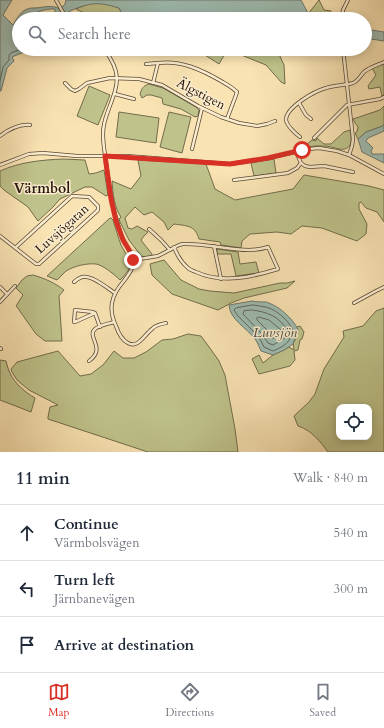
<!DOCTYPE html>
<html lang="en">
<head>
<meta charset="utf-8">
<style>
  :root { --surface:#fff; --page:#f6f6f7; --text:#1f2937; --muted:#747a83; --line:#e0e1e3; --accent:#d93025 }
  body { margin:0; font-family:Cardo,serif; background:var(--page); color:var(--text) }
  .controls { position:absolute; right:12px; bottom:12px; display:grid; overflow:hidden; border-radius:8px; box-shadow:0 2px 10px #0003 }
  .controls button { width:36px; height:36px; display:grid; place-items:center; padding:0; border:0; border-bottom:1px solid var(--line); background:var(--surface); color:var(--text); font:20px sans-serif }
  .stop { position:absolute; width:12px; height:12px; margin:-9px; border:3px solid #d93025; border-radius:50%; background:#fff }
  .stop.end { background:#d93025; border-color:#fff; box-shadow:0 1px 4px #0008 }
  .list { margin:0; padding:0; list-style:none }
  h2 { display:flex; justify-content:space-between; align-items:center; height:52px; margin:0; padding:0 16px; font-size:17px }
  h2 small { font-size:13px; font-weight:400; color:var(--muted) }
  .list li { display:grid; grid-template-columns:26px 1fr auto; gap:12px; align-items:center; box-sizing:border-box; height:56px; padding:0 16px; border-top:1px solid var(--line) }
  .list b { display:block; font-size:15px; white-space:nowrap }
  .list p { margin:0; font-size:13px; white-space:nowrap; color:var(--muted) }
  .list em { font-size:13px; font-style:normal; color:var(--muted) }
  .icon { flex:none; width:22px; height:22px; fill:none; stroke:currentColor; stroke-width:2; stroke-linecap:round; stroke-linejoin:round }
  .map { position:relative; flex:none; width:384px; height:452px; overflow:hidden }
  .search { position:absolute; background:var(--surface); box-shadow:0 2px 10px #0003; left:12px; right:12px; top:12px; height:44px; display:flex; align-items:center; gap:10px; box-sizing:border-box; padding:0 14px; border-radius:22px; color:var(--muted); font-size:15px }
  .sheet { height:220px; background:var(--surface) }
  nav { display:flex; justify-content:space-around; align-items:center; box-sizing:border-box; height:56px; border-top:1px solid var(--line); background:var(--surface); font-size:11px; color:var(--muted) }
  nav a { display:grid; justify-items:center; gap:2px }
  nav .on { color:var(--accent) }
  .map>svg:first-child { display:block }
</style>
</head>
<body>
<div class="map">
<svg width="384" height="452" viewBox="0 0 384 452">
  <rect width="100%" height="100%" fill="#f9e3b3"/>
  <filter id="stains"><feTurbulence type="fractalNoise" baseFrequency=".005" numOctaves="4"/><feColorMatrix values="0 0 0 0 .2 0 0 0 0 .09 0 0 0 0 .02 0 0 0 .5 -.17"/></filter>
  <radialGradient id="worn" r=".72"><stop offset=".6" stop-color="#630" stop-opacity="0"/><stop offset="1" stop-color="#630" stop-opacity=".3"/></radialGradient>
  <g fill="#bfc38b" stroke="#716c4c" fill-rule="evenodd">
    <polygon points="319,0 324,10 331,11 329,19 311,19 308,14"/>
    <polygon points="90,3 107,4 119,8 125,19 96,19 76,9"/>
    <polygon points="188,49 225,49 227,50 219,64 197,50"/>
    <polygon points="243,49 275,49 277,50 284,65 285,84 281,82 266,65 234,52"/>
    <polygon points="384,64 384,95 382,96 380,87 369,89 368,86 376,75 372,68"/>
    <path d="M149,84l14,4 33,19 3,3 -1,6 -3,1 -14,-8 -18,-5 -1,-6 -11,-3h-4l-5,3 -2,-4c2,-6 3,-8 9,-10z"/>
    <polygon points="89,86 110,95 98,125 77,116"/>
    <polygon points="384,106 384,125 380,127 366,132 358,139 355,133 357,132 358,127 355,123 353,119 380,110"/>
    <polygon points="119,112 159,118 156,143 116,137"/>
    <polygon points="169,112 191,117 182,153 160,147"/>
    <path d="M350,130c1,5 3,15 -3,18 -4,3 -11,0 -16,-1 -9,-2 -19,-1 -29,1l10,-8 4,1 1,-3 7,6h7l13,-12z"/>
    <path d="M63,159l22,1 4,14 7,-1 8,-3 4,25 -2,1 -14,-9h-7l-25,12 -7,8 -15,14 -10,-14 -24,-17 -4,-4v-15c20,-9 41,-11 63,-12z"/>
    <polygon points="274,159 276,173 254,176 251,163"/>
    <path d="M138,160l68,4 9,25 20,11 58,-11 11,-14 65,11 15,4v32l-7,-10 -11,-4 -5,-6 -2,1v6l8,15 -1,10 -9,7 -35,-13 -20,-2 -11,8 -14,-2 -27,2 -8,7 -1,7 -20,-3 -1,-3 -21,-3c-4,-14 -12,-13 -25,-15l-6,6 -4,-8 -12,-10 -8,3 -9,-8 -10,11 3,10 4,1 5,-3 11,6 -4,4 -3,4 3,4 8,10v2l-10,1 -13,-17 -9,-18 -1,-3 2,-2c-7,-10 -8,-23 -9,-36l19,8 10,-13z"/>
    <path d="M110,218h1l2,2c3,9 5,17 8,25 9,17 15,19 -1,35 -5,-5 -17,-15 -24,-16 -9,-1 -22,2 -30,7 -3,3 -6,6 -9,9l-10,-4z"/>
    <polygon points="217,249 238,252 240,264 256,262 259,273 236,276 231,254 217,254"/>
    <polygon points="164,260 181,280 199,289 210,291 234,293 280,283 287,283 295,281 287,288 244,298 231,303 218,310 172,294 152,275 150,264"/>
    <path d="M33,275c11,3 22,8 31,15l-5,6 3,45h-17l-9,-7 -19,-27 -1,-1 7,-11 -7,-7 6,-8 5,-4z"/>
    <path d="M384,308v144h-56c-8,-11 -17,-22 -30,-26l-4,-10 15,-14 6,-8 9,-25 20,-32 -1,-6 20,-5 13,-15zM339,407h30v30h-30z"/>
    <polygon points="300,326 304,332 302,339 300,340 298,350 294,351 295,360 290,366 259,374 252,359 259,355 263,363 273,355 284,350 289,347 294,350 293,342 295,341 294,332 297,327"/>
    <polygon points="188,334 201,336 212,351 219,361 225,375 235,429 238,452 148,452 48,419 48,417 50,407 58,405 29,390 17,380 12,372 11,369 17,362 58,351 80,376 91,374 103,365 114,351 123,358 134,358 146,352 162,340 173,339"/>
    <path d="M0,360l6,1c1,4 2,8 4,12 4,10 16,20 25,25l-4,14 -31,-12z"/>
  </g>
  <g fill="#9ebdb2" stroke="#6d7970" fill-rule="evenodd">
    <path d="M0,0h12l-9,15 10,10c3,-5 7,-12 12,-15 4,-2 6,-2 9,-2 9,0 17,-4 26,1l5,-5 1,-4h235l10,19h-186l-6,-11c-20,-6 -27,-6 -47,2 -5,3 -9,4 -13,9h-4l1,-2 -10,2h-27v30h6l-1,3 -12,5 2,4 -7,7 -6,23h-1zM50,9h5v3c-6,5 -16,7 -25,6 4,-6 13,-8 20,-9z"/>
    <polygon points="365,29 384,32 384,41 365,38"/>
    <path d="M275,49h49l-2,1c-16,2 -32,6 -47,-1z"/>
    <polygon points="384,125 384,131 368,138 366,141 373,148 371,151 372,154 384,154 384,163 362,152 358,139 366,132 380,127"/>
    <path d="M252,301c5,1 9,1 14,1 13,4 25,15 32,27l-5,15 -9,6 -11,5 -12,-4c-2,-4 -3,-8 -6,-12 -8,-11 -25,-19 -26,-34z"/>
  </g>
  <g fill="none" stroke-linecap="round" stroke-linejoin="round">
    <g stroke="#60685f" stroke-width="1">
      <polyline points="0,81 3,67 9,60 9,55 11,53 21,49"/>
      <path d="M253,305c4,1 9,1 13,2 11,3 22,13 27,23 -4,14 -7,15 -20,21l-9,-4 -5,-10 -21,-21 -4,-6 2,-2z"/>
      <path d="M252,310c15,2 27,6 35,20l-2,8 -12,7 -5,-2 -6,-9 -19,-20 1,-3z"/>
      <polygon points="259,317 269,320 281,330 280,335 274,338 272,338 268,331 257,320 257,318"/>
    </g>
    <defs>
      <g id="minor">
        <path d="M56,0l9,16c8,1 10,-3 17,3"/>
        <polyline points="341,19 343,10 348,0"/>
        <path d="M104,49c19,25 14,35 4,62 -3,8 -5,15 -5,23 0,13 3,24 4,36 3,18 4,33 10,51 2,7 4,14 7,20 3,6 8,12 9,19 1,9 -5,15 -10,22 -12,14 -15,27 -7,44 2,6 6,14 12,17 10,6 17,-9 24,-14 3,-4 9,-5 14,-6"/>
        <polyline points="343,49 353,139 352,146 349,155"/>
        <polyline points="146,64 158,63"/>
        <polyline points="65,83 71,89 75,91 79,89 87,83 110,78 139,79 162,85 198,106 221,117 239,123 257,126 267,124 275,121"/>
        <path d="M153,83l5,-20c23,-3 44,7 63,18 5,3 11,6 16,11l-1,3 -9,24"/>
        <polyline points="115,94 134,99"/>
        <polyline points="299,103 306,115 311,119"/>
        <path d="M0,136c8,-6 20,-12 30,-11"/>
        <path d="M300,137c-4,-3 -13,-11 -14,-17 0,-13 29,-29 40,-32 8,-3 21,-3 27,-5 5,-2 8,-8 11,-11 6,-5 14,-7 20,-10"/>
        <polyline points="314,138 347,105 380,99 384,97"/>
        <polyline points="192,149 202,108"/>
        <polyline points="296,152 301,163 305,166 310,167 324,166 353,172"/>
        <polyline points="0,165 29,154 43,153 77,156 127,156 230,164 268,158 309,149 319,148 337,151 349,155 384,174"/>
        <polyline points="234,180 288,173 297,168 301,163"/>
        <polyline points="149,229 161,240 170,250"/>
        <polyline points="0,236 36,264 39,264 96,212 98,210 98,206 89,197 72,196 15,248"/>
        <polyline points="214,246 221,279"/>
        <path d="M133,260l25,-4 21,-11 4,-1c22,-1 44,6 66,6 7,0 13,-1 19,-3l10,22c-26,8 -56,15 -82,3 -2,-1 -6,-2 -8,-4 -6,-5 -11,-13 -14,-21"/>
        <path d="M74,282c2,-2 5,-4 8,-5 10,-2 25,11 33,16"/>
        <polyline points="0,287 7,294"/>
        <polyline points="0,302 15,286"/>
        <polyline points="354,303 376,291 384,287"/>
        <polyline points="95,313 75,322 74,322 75,310 93,312 95,313 100,327"/>
        <polyline points="0,348 1,349"/>
        <path d="M89,361c18,-13 -3,-24 6,-32 5,-4 13,-5 19,-7"/>
      </g>
    </defs>
    <use href="#minor" stroke="#584836" stroke-width="4"/>
    <use href="#minor" stroke="#fbedce" stroke-width="2.5"/>
  </g>
  <g fill="none" stroke-linecap="round" stroke-linejoin="round">
    <polyline stroke="#d93025" stroke-width="5" points="133,260 131,253 123,240 116,221 111,199 105,156 230,164 268,158 302,150"/>
  </g>
  <g text-anchor="middle" dominant-baseline="central" stroke-width="3" stroke-linejoin="round" paint-order="stroke">
    <g font-size="13" fill="#23140c" stroke="#fbedce">
      <text transform="translate(201 94) rotate(27)">Älgstigen</text>
      <text transform="translate(62 229) rotate(-42)">Luvsjögatan</text>
    </g>
    <g font-size="14" font-weight="bold" fill="#23140c" stroke="#fbedce">
      <text x="42" y="188">Värmbol</text>
    </g>
    <g font-size="14" font-style="italic" fill="#4e4f46" stroke="#fbedce">
      <text x="275" y="332">Luvsjön</text>
    </g>
  </g>
  <rect width="100%" height="100%" filter="url(#stains)"/>
  <rect width="100%" height="100%" fill="url(#worn)"/>
</svg>
<div class="controls">
<button><svg class="icon" aria-label="locate" viewBox="0 0 24 24"><circle cx="12" cy="12" r="6"/><path d="M12 2v4M12 18v4M2 12h4M18 12h4"/></svg></button>
</div>
<div class="stop" style="left:302px;top:150px"></div>
<div class="stop end" style="left:133px;top:260px"></div>
<div class="search"><svg class="icon" aria-label="search" viewBox="0 0 24 24"><circle cx="10" cy="10" r="6"/><path d="M15 15l6 6"/></svg>Search here</div>
</div>
<section class="sheet">
<h2>11 min<small>Walk · 840 m</small></h2>
<ul class="list">
<li><svg class="icon" aria-label="ahead" viewBox="0 0 24 24"><path d="M12 20V5M6 11l6-6 6 6"/></svg><div><b>Continue</b><p>Värmbolsvägen</p></div><em>540 m</em></li>
<li><svg class="icon" aria-label="left" viewBox="0 0 24 24"><path d="M17 20v-9H6M10 6l-5 5 5 5"/></svg><div><b>Turn left</b><p>Järnbanevägen</p></div><em>300 m</em></li>
<li><svg class="icon" aria-label="arrive" viewBox="0 0 24 24"><path d="M6 21V4h12l-3 4 3 4H6"/></svg><div><b>Arrive at destination</b></div></li>
</ul>
</section>
<nav>
<a class="on"><svg class="icon" aria-label="map" viewBox="0 0 24 24"><path d="M3 6l6-2 6 2 6-2v14l-6 2-6-2-6 2zM9 4v14M15 6v14"/></svg>Map</a>
<a><svg class="icon" aria-label="directions" viewBox="0 0 24 24"><path d="M12 3l9 9-9 9-9-9zM9 14v-3h6M13 9l2 2-2 2"/></svg>Directions</a>
<a><svg class="icon" aria-label="saved" viewBox="0 0 24 24"><path d="M7 4h10v16l-5-4-5 4z"/></svg>Saved</a>
</nav>
</body>
</html>
